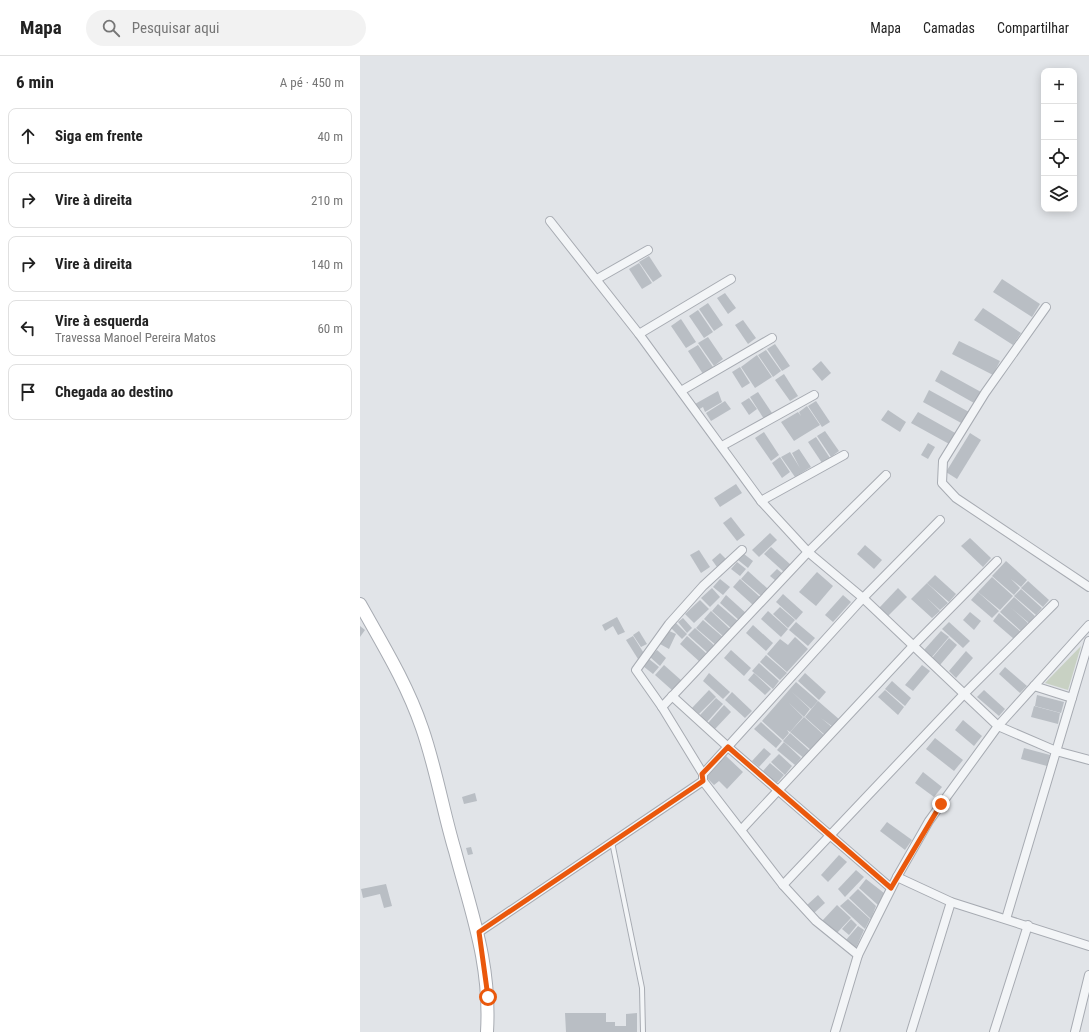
<!DOCTYPE html>
<html lang="pt">
<head>
<meta charset="utf-8">
<style>
  :root { --surface:#fff; --page:#f2f2f2; --text:#222; --muted:#767676; --line:#e0e0e0 }
  body { margin:0; font-family:"Roboto Condensed",sans-serif; background:var(--page); color:var(--text) }
  .controls { position:absolute; right:12px; top:12px; display:grid; overflow:hidden; border-radius:8px; box-shadow:0 2px 10px #0003 }
  .controls button { width:36px; height:36px; display:grid; place-items:center; padding:0; border:0; border-bottom:1px solid var(--line); background:var(--surface); color:var(--text); font:20px sans-serif }
  .stop { position:absolute; width:12px; height:12px; margin:-9px; border:3px solid #ea580c; border-radius:50%; background:#fff }
  .stop.end { background:#ea580c; border-color:#fff; box-shadow:0 1px 4px #0008 }
  .list { margin:0; padding:0; list-style:none }
  h2 { display:flex; justify-content:space-between; align-items:center; height:52px; margin:0; padding:0 16px; font-size:17px }
  h2 small { font-size:13px; font-weight:400; color:var(--muted) }
  .list li { display:grid; grid-template-columns:26px 1fr auto; gap:12px; align-items:center; box-sizing:border-box; height:56px; margin:0 8px 8px; padding:0 8px; border:1px solid var(--line); border-radius:8px }
  .list b { display:block; font-size:15px; white-space:nowrap }
  .list p { margin:0; font-size:13px; white-space:nowrap; color:var(--muted) }
  .list em { font-size:13px; font-style:normal; color:var(--muted) }
  .icon { flex:none; width:22px; height:22px; fill:none; stroke:currentColor; stroke-width:2; stroke-linecap:round; stroke-linejoin:round }
  .map { position:relative; flex:none; width:729px; height:976px; overflow:hidden }
  header { display:flex; align-items:center; gap:24px; box-sizing:border-box; height:56px; padding:0 20px; background:var(--surface); border-bottom:1px solid var(--line) }
  header strong { font-size:19px }
  nav { display:flex; gap:22px; margin-inline-start:auto; font-size:14px }
  .search { width:280px; height:36px; background:var(--page); display:flex; align-items:center; gap:10px; box-sizing:border-box; padding:0 14px; border-radius:22px; color:var(--muted); font-size:15px }
  main { display:flex }
  aside { flex:1; background:var(--surface) }
  .map>svg:first-child { display:block }
</style>
</head>
<body>
<header>
<strong>Mapa</strong>
<div class="search"><svg class="icon" aria-label="search" viewBox="0 0 24 24"><circle cx="10" cy="10" r="6"/><path d="M15 15l6 6"/></svg>Pesquisar aqui</div>
<nav><a>Mapa</a><a>Camadas</a><a>Compartilhar</a></nav>
</header>
<main>
<aside>
<h2>6 min<small>A pé · 450 m</small></h2>
<ul class="list">
<li><svg class="icon" aria-label="ahead" viewBox="0 0 24 24"><path d="M12 20V5M6 11l6-6 6 6"/></svg><div><b>Siga em frente</b></div><em>40 m</em></li>
<li><svg class="icon" aria-label="right" viewBox="0 0 24 24"><path d="M7 20v-9h11M14 6l5 5-5 5"/></svg><div><b>Vire à direita</b></div><em>210 m</em></li>
<li><svg class="icon" aria-label="right" viewBox="0 0 24 24"><path d="M7 20v-9h11M14 6l5 5-5 5"/></svg><div><b>Vire à direita</b></div><em>140 m</em></li>
<li><svg class="icon" aria-label="left" viewBox="0 0 24 24"><path d="M17 20v-9H6M10 6l-5 5 5 5"/></svg><div><b>Vire à esquerda</b><p>Travessa Manoel Pereira Matos</p></div><em>60 m</em></li>
<li><svg class="icon" aria-label="arrive" viewBox="0 0 24 24"><path d="M6 21V4h12l-3 4 3 4H6"/></svg><div><b>Chegada ao destino</b></div></li>
</ul>
</aside>
<div class="map">
<svg width="729" height="976" viewBox="0 0 729 976">
  <rect width="100%" height="100%" fill="#e1e4e8"/>
  <polygon fill="#c8d1c3" points="721,590 708,634 685,627"/>
  <g fill="#b9bec4">
    <polygon points="289,200 302,220 293,226 279,206"/>
    <polygon points="279,207 292,227 282,233 269,213"/>
    <polygon points="642,223 680,248 672,261 633,236"/>
    <polygon points="365,237 376,252 368,258 357,242"/>
    <polygon points="348,247 363,269 354,275 339,253"/>
    <polygon points="623,252 661,277 653,289 614,264"/>
    <polygon points="338,254 353,276 344,282 329,260"/>
    <polygon points="321,263 336,286 326,292 311,270"/>
    <polygon points="383,264 396,282 388,288 375,269"/>
    <polygon points="348,281 363,303 354,310 338,287"/>
    <polygon points="599,285 640,305 633,319 592,298"/>
    <polygon points="415,288 430,310 422,315 407,293"/>
    <polygon points="338,289 353,311 343,318 328,295"/>
    <polygon points="406,294 421,315 413,321 398,299"/>
    <polygon points="397,299 412,321 395,332 381,311"/>
    <polygon points="461,305 471,317 462,325 452,313"/>
    <polygon points="380,311 390,327 382,332 372,316"/>
    <polygon points="581,314 621,336 614,347 575,325"/>
    <polygon points="424,318 438,340 430,345 415,324"/>
    <polygon points="569,334 609,356 603,368 563,346"/>
    <polygon points="358,335 362,346 345,356 343,351 338,354 335,348"/>
    <polygon points="398,336 412,357 404,363 390,341"/>
    <polygon points="389,342 397,353 389,359 381,347"/>
    <polygon points="365,345 371,353 351,365 346,357"/>
    <polygon points="456,345 470,366 462,371 448,350"/>
    <polygon points="447,350 460,369 442,380 433,366 442,380 434,385 421,366 438,356 441,360 439,356"/>
    <polygon points="528,354 546,366 540,376 521,364"/>
    <polygon points="558,356 597,378 591,389 551,367"/>
    <polygon points="465,375 479,395 471,401 457,380"/>
    <polygon points="404,376 419,399 411,405 395,382"/>
    <polygon points="610,377 621,384 597,423 586,416"/>
    <polygon points="456,381 470,402 462,407 448,386"/>
    <polygon points="568,387 575,391 568,403 561,399"/>
    <polygon points="439,393 451,411 435,421 421,401 430,396 440,412 432,397"/>
    <polygon points="420,401 430,416 422,422 412,407"/>
    <polygon points="376,428 382,437 360,451 354,442"/>
    <polygon points="371,461 385,479 377,485 363,467"/>
    <polygon points="410,477 417,484 399,501 392,494"/>
    <polygon points="610,482 631,502 623,511 601,490"/>
    <polygon points="505,489 522,504 514,513 497,498"/>
    <polygon points="411,491 431,509 424,516 404,498"/>
    <polygon points="339,494 350,511 341,517 330,499"/>
    <polygon points="360,497 366,503 357,511 352,504"/>
    <polygon points="384,498 393,505 388,512 378,504"/>
    <polygon points="646,505 667,524 661,531 651,523 660,532 654,539 632,520"/>
    <polygon points="377,506 386,513 380,520 371,513"/>
    <polygon points="417,513 423,518 416,525 410,520"/>
    <polygon points="388,515 408,533 401,540 381,523"/>
    <polygon points="457,516 473,530 456,550 439,536"/>
    <polygon points="575,519 596,538 589,546 567,527"/>
    <polygon points="632,521 653,540 640,554 618,536"/>
    <polygon points="360,523 370,531 363,539 353,531"/>
    <polygon points="380,523 400,541 393,549 373,531"/>
    <polygon points="668,525 689,544 683,551 661,532"/>
    <polygon points="567,527 588,547 580,554 567,542 580,555 572,562 551,543"/>
    <polygon points="352,532 360,541 350,551 341,542"/>
    <polygon points="538,532 547,541 527,561 519,552"/>
    <polygon points="661,533 682,552 676,559 654,540"/>
    <polygon points="618,536 639,555 632,562 611,544"/>
    <polygon points="423,538 443,556 436,564 416,546"/>
    <polygon points="366,539 387,558 380,565 360,547"/>
    <polygon points="483,539 491,546 473,566 465,559"/>
    <polygon points="654,541 675,560 669,567 650,551 668,567 661,575 640,556"/>
    <polygon points="340,544 349,553 334,567 325,558"/>
    <polygon points="358,548 379,566 372,573 352,555"/>
    <polygon points="420,551 435,564 428,572 413,558"/>
    <polygon points="351,555 371,574 364,581 344,563"/>
    <polygon points="408,555 428,573 421,581 401,563"/>
    <polygon points="610,556 621,565 614,574 603,564"/>
    <polygon points="639,557 661,576 654,583 633,565"/>
    <polygon points="257,561 265,576 258,579 253,570 245,575 242,569"/>
    <polygon points="323,562 332,572 327,577 318,566"/>
    <polygon points="343,564 364,582 357,590 336,572"/>
    <polygon points="436,566 455,582 448,590 429,574"/>
    <polygon points="589,566 610,585 603,592 582,573"/>
    <polygon points="316,567 327,578 322,583 311,572"/>
    <polygon points="393,569 413,587 406,595 386,577"/>
    <polygon points="0,570 5,574 0,581"/>
    <polygon points="335,572 355,590 348,597 328,579"/>
    <polygon points="307,574 316,578 309,593 300,588"/>
    <polygon points="279,575 287,588 281,591 273,579"/>
    <polygon points="581,575 589,581 572,601 564,594"/>
    <polygon points="273,580 285,599 278,603 266,584"/>
    <polygon points="327,580 347,598 340,606 320,588"/>
    <polygon points="435,581 448,593 427,616 407,598 420,583 428,589"/>
    <polygon points="589,582 597,589 580,609 572,602"/>
    <polygon points="297,594 306,602 300,610 290,601"/>
    <polygon points="371,594 391,612 384,620 364,602"/>
    <polygon points="606,595 613,602 596,622 589,615"/>
    <polygon points="406,599 427,617 420,624 400,606"/>
    <polygon points="289,603 299,611 293,618 283,610"/>
    <polygon points="399,607 419,625 413,633 392,615"/>
    <polygon points="304,609 322,625 313,635 295,619"/>
    <polygon points="562,609 570,615 553,635 545,629"/>
    <polygon points="645,611 667,630 660,637 639,618"/>
    <polygon points="349,617 370,636 363,643 343,625"/>
    <polygon points="394,617 411,633 405,639 388,624"/>
    <polygon points="445,617 466,636 459,644 438,625"/>
    <polygon points="532,625 551,642 545,650 525,633"/>
    <polygon points="436,626 458,645 451,653 432,636 450,653 444,661 429,647 443,661 430,676 427,674 429,677 423,684 402,665"/>
    <polygon points="349,634 356,641 339,658 332,652"/>
    <polygon points="525,634 544,651 538,659 518,641"/>
    <polygon points="624,634 645,653 639,660 617,641"/>
    <polygon points="372,636 392,655 385,662 365,644"/>
    <polygon points="677,639 704,646 701,657 675,650"/>
    <polygon points="356,642 363,648 347,666 340,659"/>
    <polygon points="458,645 480,664 473,671 461,662 473,672 466,680 445,661"/>
    <polygon points="364,649 371,656 355,673 348,667"/>
    <polygon points="674,650 700,657 698,668 671,661"/>
    <polygon points="444,661 465,680 452,695 430,676"/>
    <polygon points="603,664 622,680 614,690 595,674"/>
    <polygon points="401,666 422,685 416,692 394,673"/>
    <polygon points="430,677 451,696 445,703 423,685"/>
    <polygon points="575,682 603,704 594,715 566,693"/>
    <polygon points="424,686 441,702 435,709 417,694"/>
    <polygon points="404,692 411,698 399,711 392,705"/>
    <polygon points="664,692 690,699 687,710 661,703"/>
    <polygon points="419,698 432,710 425,719 411,706"/>
    <polygon points="366,700 383,716 367,733 359,725 354,729 346,721"/>
    <polygon points="410,707 424,719 416,728 403,715"/>
    <polygon points="563,716 582,731 574,741 555,727"/>
    <polygon points="115,737 117,745 104,748 102,741"/>
    <polygon points="527,766 552,784 545,794 520,775"/>
    <polygon points="111,791 113,798 108,799 106,792"/>
    <polygon points="479,799 487,806 468,826 461,819"/>
    <polygon points="496,814 504,821 485,841 478,833"/>
    <polygon points="506,823 524,837 518,849 499,832"/>
    <polygon points="26,828 32,850 24,852 20,838 3,842 1,833"/>
    <polygon points="498,833 516,850 511,863 489,842"/>
    <polygon points="458,839 465,847 454,857 447,849"/>
    <polygon points="488,843 510,863 505,873 480,850"/>
    <polygon points="477,849 491,862 476,878 462,865"/>
    <polygon points="491,863 497,869 489,879 482,873"/>
    <polygon points="498,870 504,874 496,892 486,884"/>
    <polygon points="205,957 246,957 246,966 255,966 255,970 266,970 266,958 277,957 277,976 206,976"/>
  </g>
  <g fill="none" stroke-linecap="round" stroke-linejoin="round">
    <defs>
      <polyline id="lane" points="252,786 282,932 283,976"/>
      <g id="street">
        <polyline points="190,165 279,278 401,445 448,496 503,542 638,670 696,695 729,704"/>
        <polyline points="237,223 288,194"/>
        <polyline points="686,251 625,337 583,405 582,427 596,442 729,531"/>
        <polyline points="279,278 371,223"/>
        <polyline points="321,335 412,282"/>
        <polyline points="362,390 454,339"/>
        <polyline points="401,445 484,399"/>
        <polyline points="382,494 343,530 309,568 276,614 302,651 343,718 343,725 423,829 456,865 498,899"/>
        <polyline points="674,630 712,642"/>
        <polyline points="312,640 368,691 531,832"/>
        <polyline points="302,651 448,496 526,419"/>
        <polyline points="343,718 503,542 580,464"/>
        <polyline points="382,773 553,590 637,505"/>
        <polyline points="537,821 591,846 729,890"/>
        <polyline points="423,829 605,637 694,548"/>
        <polyline points="646,863 729,585"/>
        <polyline points="119,876 343,725"/>
        <polyline points="475,976 498,899 537,821 569,765 638,670 729,569"/>
        <polyline points="551,976 591,846"/>
        <polyline points="634,976 668,869"/>
        <polyline points="715,976 729,919"/>
      </g>
      <path id="secondary" d="M0,548c23,41 47,80 62,124 14,40 21,83 33,123 17,64 36,113 32,181"/>
    </defs>
    <use href="#lane" stroke="#a7abb2" stroke-width="6"/>
    <use href="#street" stroke="#a7abb2" stroke-width="10"/>
    <use href="#secondary" stroke="#a7abb2" stroke-width="14"/>
    <use href="#lane" stroke="#f3f5f7" stroke-width="4"/>
    <use href="#street" stroke="#f3f5f7" stroke-width="8"/>
    <use href="#secondary" stroke="#fff" stroke-width="12"/>
  </g>
  <g fill="none" stroke-linecap="round" stroke-linejoin="round">
    <polyline stroke="#ea580c" stroke-width="5" points="128,941 119,876 343,725 342,718 368,691 531,832 581,748"/>
  </g>
</svg>
<div class="controls">
<button>+</button>
<button>−</button>
<button><svg class="icon" aria-label="locate" viewBox="0 0 24 24"><circle cx="12" cy="12" r="6"/><path d="M12 2v4M12 18v4M2 12h4M18 12h4"/></svg></button>
<button><svg class="icon" aria-label="layers" viewBox="0 0 24 24"><path d="M12 4l9 5-9 5-9-5zM3 14l9 5 9-5"/></svg></button>
</div>
<div class="stop" style="left:128px;top:941px"></div>
<div class="stop end" style="left:581px;top:748px"></div>
</div>
</main>
</body>
</html>
